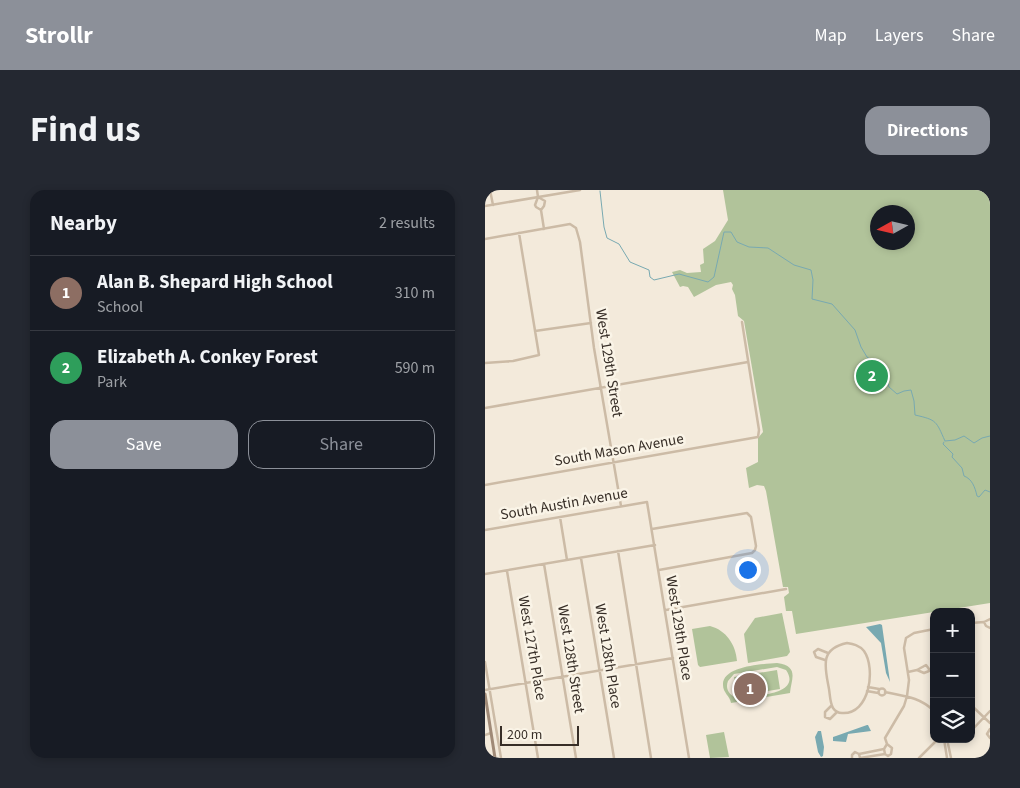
<!DOCTYPE html>
<html lang="en">
<head>
<meta charset="utf-8">
<style>
  body { margin:0; font-family:"Source Sans 3",sans-serif; background:#242831; color:#f1f3f6 }
  .controls { position:absolute; right:15px; bottom:15px; display:grid; overflow:hidden; border-radius:10px; box-shadow:0 2px 8px #0003 }
  .controls button { width:45px; height:45px; display:grid; place-items:center; padding:0; border:0; border-bottom:1px solid #363941; background:#171b24; color:#f1f3f6; font:25px sans-serif }
  .compass { position:absolute; left:385px; top:15px; width:45px; height:45px; border-radius:50%; background:#171b24; box-shadow:0 2px 8px #0003; rotate:262deg }
  .scale { position:absolute; left:15px; bottom:12px; width:79px; box-sizing:border-box; padding-left:5px; border:2px solid #372e27; border-top:0; font-size:14px; line-height:18px; white-space:nowrap; color:#372e27; -webkit-text-stroke:4px #faf4e7; paint-order:stroke }
  .you { position:absolute; left:262px; top:379px; width:18px; height:18px; margin:-12px; border:4px solid #fff; border-radius:50%; background:#1a73e8; box-shadow:0 0 0 8px #1a73e833 }
  .badge { display:grid; place-items:center; width:32px; height:32px; border-radius:50%; background:#8c9099; color:#fff; font-size:16px; font-weight:700 }
  .pin { position:absolute; translate:-50% -50%; border:2px solid #fff; box-shadow:0 1px 5px #0006 }
  .list { margin:0; padding:0; list-style:none }
  h2 { display:flex; justify-content:space-between; align-items:center; height:65px; margin:0; padding:0 20px; font-size:21px }
  h2 small { font-size:16px; font-weight:400; color:#9ea1a6 }
  .list li { display:grid; grid-template-columns:32px 1fr auto; gap:15px; align-items:center; box-sizing:border-box; height:75px; padding:0 20px; border-top:1px solid #363941 }
  .list b { display:block; font-size:19px; white-space:nowrap }
  .list p { margin:0; font-size:16px; white-space:nowrap; color:#9ea1a6 }
  .list em { font-size:16px; font-style:normal; color:#9ea1a6 }
  .actions { display:flex; gap:10px; padding:15px 20px }
  .actions a { flex:1; padding:11px 0; border:1px solid #8c9099; border-radius:15px; text-align:center; font-size:18px; color:#8c9099 }
  .actions .main { background:#8c9099; color:#fff }
  .icon { flex:none; width:28px; height:28px; fill:none; stroke:currentColor; stroke-width:2; stroke-linecap:round; stroke-linejoin:round }
  .map { position:relative; flex:none; width:505px; height:568px; overflow:hidden; border-radius:15px }
  header { display:flex; align-items:center; gap:30px; box-sizing:border-box; height:70px; padding:0 25px; background:#8c9099; color:#fff }
  header strong { font-size:24px }
  nav { display:flex; gap:28px; margin-inline-start:auto; font-size:18px }
  .intro { display:flex; align-items:center; justify-content:space-between; box-sizing:border-box; height:120px; padding:0 30px }
  h1 { margin:0; font-size:35px }
  .button { padding:12px 22px; border-radius:15px; background:#8c9099; color:#fff; font-size:18px; font-weight:700 }
  main { display:flex; gap:30px; padding:0 30px }
  aside { flex:1; background:#171b24; border-radius:15px; box-shadow:0 2px 8px #0003 }
  .map>svg:first-child { display:block }
  .green { fill:#b1c39a; fill-rule:evenodd }
  .water { fill:#78a9b1 }
  .lines { fill:none; stroke-linecap:round; stroke-linejoin:round }
  .stream { stroke:#78a9b1; stroke-width:1 }
  .minor { stroke:#ccbba6; stroke-width:2.5 }
  .tertiary { stroke:#ccbba6; stroke-width:2.5 }
  .secondary { stroke:#a08a77; stroke-width:3 }
  .labels { text-anchor:middle; dominant-baseline:central; stroke-width:5; stroke-linejoin:round; paint-order:stroke }
  .street-label { font-size:15px; fill:#372e27; stroke:#faf4e7 }
</style>
</head>
<body>
<header>
<strong>Strollr</strong>
<nav><a>Map</a><a>Layers</a><a>Share</a></nav>
</header>
<div class="intro"><h1>Find us</h1><a class="button">Directions</a></div>
<main>
<aside>
<h2>Nearby<small>2 results</small></h2>
<ul class="list">
<li><span class="badge" style="background:#8d6e63">1</span><div><b>Alan B. Shepard High School</b><p>School</p></div><em>310 m</em></li>
<li><span class="badge" style="background:#2e9e5b">2</span><div><b>Elizabeth A. Conkey Forest</b><p>Park</p></div><em>590 m</em></li>
</ul>
<div class="actions"><a class="main">Save</a><a>Share</a></div>
</aside>
<div class="map">
<svg width="505" height="568" viewBox="0 0 505 568">
  <rect width="100%" height="100%" fill="#f3eadb"/>
  <path class="green" d="M238,0H505V413L311,444L307,421H301L299,407L304,403L303,397H298L281,301L279,296L272,295L264,298L261,278L273,272V248L278,242L259,131L253,126L250,105L247,99L248,95L246,92L231,95L209,107L203,97L198,96L195,97L187,82L195,80L202,83L216,82L215,75L219,73L218,59L230,51L243,30ZM392,22H422V52H392Z
    M297,423L305,462L302,466L263,473L259,444L270,428Z
    M225,436C241,440 251,455 252,471L215,477L213,475L207,439Z
    M292,473C315,476 306,490 305,503L246,513C245,506 238,503 238,495C237,476 277,474 292,473ZM292,477L301,480C318,505 268,506 253,508C244,506 240,499 243,491L249,484Z
    M292,480L295,499L253,506L249,487Z
    M239,542L244,567L225,568L221,545Z"/>
  <path class="water" d="M395,434L397,435L405,492L401,483L396,453L381,437Z
    M382,535H383L386,541L363,544L361,552L348,551V547L351,546Z
    M333,541H336L339,557L338,566L336,567L333,562L330,547Z"/>
  <g class="lines">
    <path class="stream" d="M115,1L119,37L122,48L134,54L145,72L164,80L165,87L169,90L194,84L223,92L229,87L239,42H246L252,52L264,57L283,58L309,75L326,80L328,90L327,109L347,114L370,140L376,157L382,167L397,177L404,197L412,204L419,201L426,200L429,211L430,225C452,230 451,231 460,251L470,250L479,246L489,253L497,248L505,246
      M459,252L458,254L468,264L467,267L477,278L479,286C487,289 490,297 492,306L494,307L500,300L505,302"/>
    <path class="minor" d="M5,0L8,15
      M52,0L53,7L50,15L51,17L56,20L59,39
      M53,7L60,11L59,16L56,20
      M0,49L85,34L91,38L95,52L109,158L136,316
      M50,141L106,133
      M0,173L28,171L54,165L34,43
      M0,218L263,172
      M0,295L273,247L274,240L257,132
      M75,327L82,370
      M167,339L262,323L266,327L271,356L270,360L267,363L174,380
      M0,340L162,312L204,568
      M133,361L166,568
      M96,368L129,568
      M59,374L91,568
      M22,381L53,568
      M0,384L170,355
      M181,420L301,399
      M499,432L501,436L505,438
      M486,433L499,432L505,429
      M362,453C368,454 374,455 379,461C391,478 385,525 357,523C353,523 350,521 348,518C345,513 345,505 344,499C340,477 334,459 362,453Z
      M340,470L331,467L329,462L333,459L343,463
      M0,472L16,568
      M423,482L432,480L441,475L444,479V481L439,483L432,480
      M383,497L394,499
      M393.5 502a3.5 3.5 0 1 1 7 0a3.5 3.5 0 1 1-7 0Z
      M0,500L188,468
      M382,501L393,503
      M400,502C419,506 435,507 449,521
      M486,515L505,533
      M346,516L340,522V527L345,529L352,522
      M505,539L502,544L505,548
      M486,541L505,521
      M0,545L6,543
      M459,549L462,568
      M462,549L466,568
      M402,554L399,559L400,564L403,566L406,564L407,558L402,554L400,548L419,516L422,506L424,490L419,458L421,448L429,443L449,439
      M374,564L399,559
      M367,568V565L370,562L374,564L375,568
      M375,568L400,564
      M434,568L451,551L459,549"/>
    <path class="tertiary" d="M0,16L95,0"/>
    <path class="secondary" d="M0,504L10,568"/>
  </g>
  <g class="labels">
    <g class="street-label">
      <text transform="translate(124 173) rotate(81)">West 129th Street</text>
      <text transform="translate(134 260) rotate(-10)">South Mason Avenue</text>
      <text transform="translate(79 314) rotate(-10)">South Austin Avenue</text>
      <text transform="translate(194 438) rotate(81)">West 129th Place</text>
      <text transform="translate(47 458) rotate(80)">West 127th Place</text>
      <text transform="translate(123 466) rotate(81)">West 128th Place</text>
      <text transform="translate(86 469) rotate(81)">West 128th Street</text>
    </g>
  </g>
</svg>
<div class="controls">
<button>+</button>
<button>−</button>
<button><svg class="icon" aria-label="layers" viewBox="0 0 24 24"><path d="M12 4l9 5-9 5-9-5zM3 14l9 5 9-5"/></svg></button>
</div>
<svg class="compass" viewBox="-18 -18 36 36"><path d="M0-13l5 13h-10z" fill="#e53935"/><path d="M0 13l5-13h-10z" fill="#9ea1a6"/></svg>
<div class="scale">200 m</div>
<div class="you"></div>
<div class="pin badge" style="left:265px;top:499px;background:#8d6e63">1</div>
<div class="pin badge" style="left:387px;top:186px;background:#2e9e5b">2</div>
</div>
</main>
</body>
</html>
